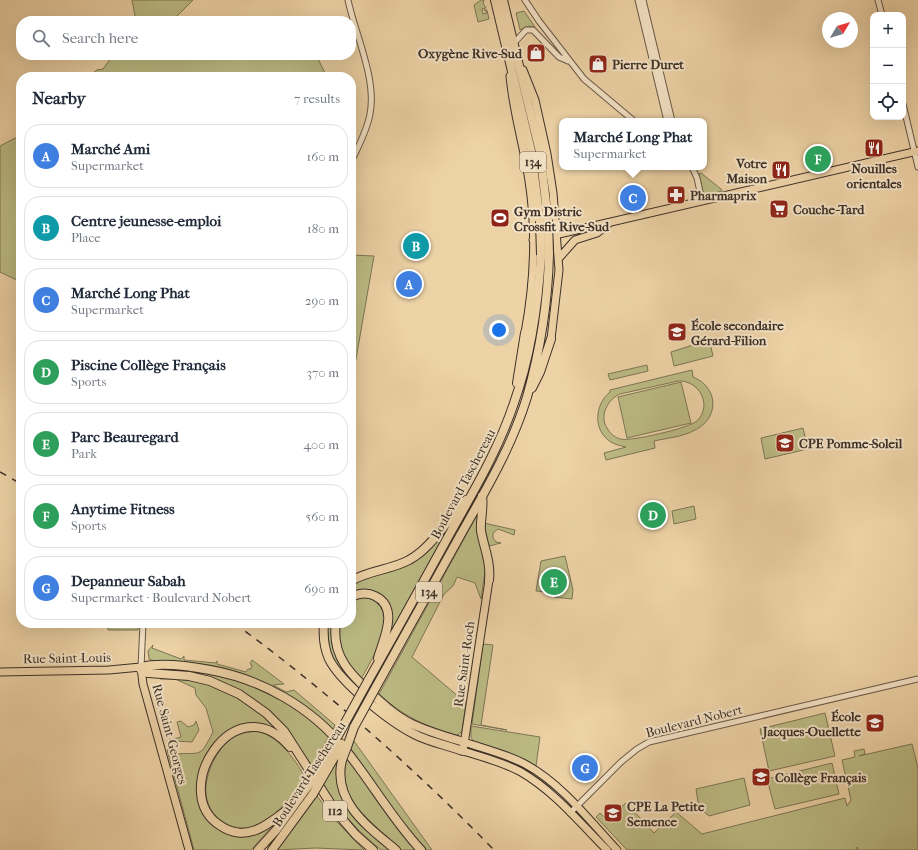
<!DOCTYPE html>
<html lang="en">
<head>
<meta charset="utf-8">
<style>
  body { margin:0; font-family:"IM FELL French Canon",serif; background:#f6f6f7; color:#1f2937 }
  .controls { position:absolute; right:12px; top:12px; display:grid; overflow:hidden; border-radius:8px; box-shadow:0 4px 16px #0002 }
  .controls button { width:36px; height:36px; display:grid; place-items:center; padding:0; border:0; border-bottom:1px solid #e0e1e3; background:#fff; color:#1f2937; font:20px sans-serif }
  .compass { position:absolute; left:822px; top:12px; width:36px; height:36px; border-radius:50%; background:#fff; box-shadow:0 4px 16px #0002; rotate:52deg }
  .you { position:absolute; left:499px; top:330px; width:14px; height:14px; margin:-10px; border:3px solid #fff; border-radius:50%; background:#1a73e8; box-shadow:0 0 0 6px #1a73e833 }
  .badge { display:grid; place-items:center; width:26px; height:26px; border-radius:50%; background:#8f2418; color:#fff; font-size:13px; font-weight:700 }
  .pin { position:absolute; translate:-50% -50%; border:2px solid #fff; box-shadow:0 1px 4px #0006 }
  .popup { position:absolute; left:559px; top:118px; width:148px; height:52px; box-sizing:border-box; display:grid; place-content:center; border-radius:8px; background:#fff; filter:drop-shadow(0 1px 3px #0005); font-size:13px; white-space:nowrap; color:#747a83 }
  .popup b { font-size:15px; color:#1f2937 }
  .popup::after { content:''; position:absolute; left:50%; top:100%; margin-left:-8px; border:8px solid transparent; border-top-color:#fff }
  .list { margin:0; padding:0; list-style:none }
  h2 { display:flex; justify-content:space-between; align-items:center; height:52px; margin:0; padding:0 16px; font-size:17px }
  h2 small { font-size:13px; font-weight:400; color:#747a83 }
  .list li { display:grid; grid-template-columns:26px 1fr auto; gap:12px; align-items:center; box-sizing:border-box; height:64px; margin:0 8px 8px; padding:0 8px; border:1px solid #e0e1e3; border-radius:16px }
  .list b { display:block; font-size:15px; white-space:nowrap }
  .list p { margin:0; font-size:13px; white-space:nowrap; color:#747a83 }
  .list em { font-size:13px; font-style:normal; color:#747a83 }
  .icon { flex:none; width:22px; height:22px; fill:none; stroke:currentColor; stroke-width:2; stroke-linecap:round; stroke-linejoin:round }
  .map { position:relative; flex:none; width:918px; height:850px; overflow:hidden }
  .search { position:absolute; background:#fff; box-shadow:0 4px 16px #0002; left:16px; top:16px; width:340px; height:44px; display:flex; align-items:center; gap:10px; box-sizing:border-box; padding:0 14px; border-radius:16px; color:#747a83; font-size:15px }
  .panel { position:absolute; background:#fff; box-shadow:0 4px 16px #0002; left:16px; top:72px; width:340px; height:556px; border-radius:16px }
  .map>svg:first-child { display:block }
  .green { fill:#bcbb84; stroke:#7c7656; fill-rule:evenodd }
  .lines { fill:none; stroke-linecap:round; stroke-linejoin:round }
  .minor-casing { stroke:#695848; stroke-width:7 }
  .major-casing { stroke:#3d3028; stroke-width:9 }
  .highway-casing { stroke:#3d3028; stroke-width:10 }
  .minor { stroke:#f3e2c5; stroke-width:5 }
  .major { stroke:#edd2a6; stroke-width:7 }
  .highway { stroke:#edd2a6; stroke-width:8 }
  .rail { stroke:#3d3028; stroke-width:1.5; stroke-dasharray:7 7; stroke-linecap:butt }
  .highway-bridge-casing { stroke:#3d3028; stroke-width:10; stroke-linecap:butt }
  .highway-bridge { stroke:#edd2a6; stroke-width:8 }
  .labels { text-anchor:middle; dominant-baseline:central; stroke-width:4; stroke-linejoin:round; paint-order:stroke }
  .shield { fill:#f3e2c5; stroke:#746557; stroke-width:1 }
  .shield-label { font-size:12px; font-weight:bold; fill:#3d3028 }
  .poi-label { font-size:13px; font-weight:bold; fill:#3d3028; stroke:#f3e2c5; text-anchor:start }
  .street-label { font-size:13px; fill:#3d3028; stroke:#f3e2c5 }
</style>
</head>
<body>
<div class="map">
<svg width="918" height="850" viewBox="0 0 918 850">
  <rect width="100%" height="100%" fill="#edd2a6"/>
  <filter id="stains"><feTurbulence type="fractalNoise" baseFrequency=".005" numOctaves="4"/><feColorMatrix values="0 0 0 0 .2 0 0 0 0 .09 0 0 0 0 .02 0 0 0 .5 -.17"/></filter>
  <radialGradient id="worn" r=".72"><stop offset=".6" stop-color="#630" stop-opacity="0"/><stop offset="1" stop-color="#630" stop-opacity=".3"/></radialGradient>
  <path class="green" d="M132,0H193L176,17L175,21H136Z
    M481,0H484L483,3L486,8L482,9L483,14L487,13L484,10H487L489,19L478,22L474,5Z
    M524,11L535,27L529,26L520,30L516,13Z
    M117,55H316L327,77H88L97,70L103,69L111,58Z
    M21,135V282L0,272V146Z
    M701,173L721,189L722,191L707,195L703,192L699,174Z
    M351,255L374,256L353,376H351Z
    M710,343L713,356L674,366L671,352L696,344L697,346Z
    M647,365L648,371L610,380L608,374Z
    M692,370L693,377C720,388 719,420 693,431C682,437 667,438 654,441L655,448L606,460L604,453L626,447C622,446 616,445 611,442C593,431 594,405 610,392V390ZM678,381C699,380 713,405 697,421C689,428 630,442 620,439C613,437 608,431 605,424C601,412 609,399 620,394Z
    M681,382L691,423L627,438L618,397Z
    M803,428L808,449L765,459L761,438Z
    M694,506L696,519L674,524L672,511Z
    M481,508L487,558L481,599L475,583L457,577L453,586L444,594L412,657L466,703L462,731L458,735H454C423,725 403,716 379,694Z
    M454,517L384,644L385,601L351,594V584L400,567Z
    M484,523L515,530L514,535L498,529L493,533V538L496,542L501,543L489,546Z
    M565,556L573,590L572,599L554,597V593L536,591L541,561Z
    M363,596C366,597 371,597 375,599C401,612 370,663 361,679C344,659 336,651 339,623H351V600Z
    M107,623H138V630H108Z
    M327,623H333V630L357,686C332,666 329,654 327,623Z
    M483,644L493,645L481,725L507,730L472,724Z
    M153,645L152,648L181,659L184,656V660L216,663L217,661V664L246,672L248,669H251L252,665L250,664L252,660L284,684L273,685L286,692L294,690L335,725L333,730C300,697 255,673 209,665C190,662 170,664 151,660L149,659L148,651Z
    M181,671C224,674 262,684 299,710C310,717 319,727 329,736L312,767L291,736L265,709Z
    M160,675C174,677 189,678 203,682C232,690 260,709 280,732C259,720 232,720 217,741C212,749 209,759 206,767C204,774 199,782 198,790C196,804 212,830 227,833C235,834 262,826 272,824L273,826L251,850H194L167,750H174L175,754C202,752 199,759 213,732L206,708L196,695L195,688L175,679H160Z
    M825,713L835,756L769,771L760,729Z
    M181,721L188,727L194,725L196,721L199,730L192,742L175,741L174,745H171L170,740L181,737L177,722Z
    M471,726L540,737L536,766L508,752L473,741L471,737Z
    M258,731C280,738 294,758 305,777C288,802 258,843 223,822C213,816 207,804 206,794C204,774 218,746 235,736C242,732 250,732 258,731Z
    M354,741L432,850H427L402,821L350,749Z
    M912,744L918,768V850H858L857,847V850H627L596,817L600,813L608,821L615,815L612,811L616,806L619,809L626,803L654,833L676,812L702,834L845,798L847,806L851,800L842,760L855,757L854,751L864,749L865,754L859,756Z
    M347,756L418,850C413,850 406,850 402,850C397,848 390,840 385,836C359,815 337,792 347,756Z
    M338,757L340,758L344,803L361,825L391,850H381C357,831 339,810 323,785Z
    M832,763L839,794L775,809L767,779Z
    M744,778L750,805L709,816L699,808L696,789Z
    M317,796L337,822L364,850L315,848L277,850Z"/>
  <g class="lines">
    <defs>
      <path id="minor" d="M348,0C355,34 377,79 370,114C367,131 358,147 351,162
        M525,0L539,21L584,79L634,121
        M638,0L667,121
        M643,0L672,121
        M878,0L882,15
        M514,43L526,30H533L559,57L568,61
        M903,104L918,167
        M692,167L697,178L702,201
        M141,667L143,623
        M570,813L621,762L637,749L649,742L918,679"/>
      <path id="major" d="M523,70L535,100L547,154L553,193L559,270L551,339
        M510,76C513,112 524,146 529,181C537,232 534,284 525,333
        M533,240L918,151
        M559,258L575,240L597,233L608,224
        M489,580L463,751C482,757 503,762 521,772C554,791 580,823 607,850
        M0,672L109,670L141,667L143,684L189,850
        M464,742C485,749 506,754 525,764C562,784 589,820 617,850"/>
      <path id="highway" d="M495,0L531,151L540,221
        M503,0L540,152L548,220
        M517,383L525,333
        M532,388L540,372L551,339
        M482,496C484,508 480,519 481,531C484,548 491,562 489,580
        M351,581C369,570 391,570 409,560C432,548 447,519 466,500
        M351,597C359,593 367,592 375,596C400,608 383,640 378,658
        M324,623C323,635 324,648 329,659C341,683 390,722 414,734C429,742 447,745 463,751
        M336,623C331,656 351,675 373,695C385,706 397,717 412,724C429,732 447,737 464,742
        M141,667C162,662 189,666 210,670C261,679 311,707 344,748C371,781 392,819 421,850
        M141,670L148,673L189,676L210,681L239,694L266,713L284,731L336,812L356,835L373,850
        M368,681C397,630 425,579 453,528C476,487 499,448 514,403C531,355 538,306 541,255
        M376,687C404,636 433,585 461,534C486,490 512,446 527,397C540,351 548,302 549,254
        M290,747C235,682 166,793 221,826C231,833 244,835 256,830C269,825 282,813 294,805
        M347,747L354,727
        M342,760C332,801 368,827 396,850
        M258,850L277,829L306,789
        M272,850L313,794"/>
    </defs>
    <use href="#minor" class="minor-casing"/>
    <use href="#major" class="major-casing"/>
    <use href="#highway" class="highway-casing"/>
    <use href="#minor" class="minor"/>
    <use href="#major" class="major"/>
    <use href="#highway" class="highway"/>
    <path class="rail" d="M0,472L21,484
      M234,623C327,691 414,768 494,850"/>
    <defs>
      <path id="highway-bridge" d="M548,220L549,254
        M540,221L541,255
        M354,727L376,687
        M342,760L347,747
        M306,789L318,772L368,681
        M313,794L342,744"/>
    </defs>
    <use href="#highway-bridge" class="highway-bridge-casing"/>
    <use href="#highway-bridge" class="highway-bridge"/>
  </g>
  <defs>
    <symbol id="shop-square" viewBox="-11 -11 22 22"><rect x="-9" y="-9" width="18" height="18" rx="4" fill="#8f2418" stroke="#f3e2c5"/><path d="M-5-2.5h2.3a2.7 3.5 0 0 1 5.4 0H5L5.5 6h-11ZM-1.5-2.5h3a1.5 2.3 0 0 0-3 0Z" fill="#fff"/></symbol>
    <symbol id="restaurant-square" viewBox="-11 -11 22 22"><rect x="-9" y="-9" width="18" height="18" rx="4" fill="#8f2418" stroke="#f3e2c5"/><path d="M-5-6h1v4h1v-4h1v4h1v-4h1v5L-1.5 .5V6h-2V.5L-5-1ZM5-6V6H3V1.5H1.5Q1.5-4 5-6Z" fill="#fff"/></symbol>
    <symbol id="pharmacy-square" viewBox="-11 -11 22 22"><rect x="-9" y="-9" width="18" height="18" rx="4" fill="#8f2418" stroke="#f3e2c5"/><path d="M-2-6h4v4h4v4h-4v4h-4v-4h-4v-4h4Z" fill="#fff"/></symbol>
    <symbol id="supermarket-square" viewBox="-11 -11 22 22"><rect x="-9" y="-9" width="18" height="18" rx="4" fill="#8f2418" stroke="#f3e2c5"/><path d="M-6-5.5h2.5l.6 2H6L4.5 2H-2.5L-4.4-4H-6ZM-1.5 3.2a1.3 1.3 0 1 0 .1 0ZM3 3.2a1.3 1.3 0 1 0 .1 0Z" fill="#fff"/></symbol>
    <symbol id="stadium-square" viewBox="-11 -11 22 22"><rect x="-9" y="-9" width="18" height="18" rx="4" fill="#8f2418" stroke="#f3e2c5"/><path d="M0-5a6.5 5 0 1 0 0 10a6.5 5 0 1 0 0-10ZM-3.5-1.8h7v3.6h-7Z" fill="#fff"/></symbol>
    <symbol id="school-square" viewBox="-11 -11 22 22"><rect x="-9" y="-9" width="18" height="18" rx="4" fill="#8f2418" stroke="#f3e2c5"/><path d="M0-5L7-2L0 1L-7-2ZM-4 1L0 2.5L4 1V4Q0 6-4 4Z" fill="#fff"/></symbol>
    <symbol id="university-square" viewBox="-11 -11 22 22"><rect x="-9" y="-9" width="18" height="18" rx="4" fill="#8f2418" stroke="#f3e2c5"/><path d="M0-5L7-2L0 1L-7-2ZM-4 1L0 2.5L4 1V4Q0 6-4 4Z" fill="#fff"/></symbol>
  </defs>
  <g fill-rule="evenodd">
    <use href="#shop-square" x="525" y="42" width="22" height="22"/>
    <use href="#shop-square" x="587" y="53" width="22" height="22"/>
    <use href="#restaurant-square" x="863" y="137" width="22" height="22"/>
    <use href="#restaurant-square" x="770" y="159" width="22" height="22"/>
    <use href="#pharmacy-square" x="665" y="184" width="22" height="22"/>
    <use href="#supermarket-square" x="768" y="198" width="22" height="22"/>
    <use href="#stadium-square" x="489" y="207" width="22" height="22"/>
    <use href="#school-square" x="666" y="321" width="22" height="22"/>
    <use href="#school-square" x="774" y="432" width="22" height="22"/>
    <use href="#school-square" x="864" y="712" width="22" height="22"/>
    <use href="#university-square" x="750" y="766" width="22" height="22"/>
    <use href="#school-square" x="602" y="802" width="22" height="22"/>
  </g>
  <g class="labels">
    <g class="shield">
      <rect x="520" y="152" width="26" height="20" rx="3"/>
      <rect x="416" y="582" width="26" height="20" rx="3"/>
      <rect x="323" y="801" width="24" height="20" rx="3"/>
    </g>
    <g class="shield-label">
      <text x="533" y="162">134</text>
      <text x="429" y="592">134</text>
      <text x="335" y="811">112</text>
    </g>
    <g class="poi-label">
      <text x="522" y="53" text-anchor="end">Oxygène Rive-Sud</text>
      <text x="612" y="64">Pierre Duret</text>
      <text x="767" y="163" text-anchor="end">Votre<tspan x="767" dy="15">Maison</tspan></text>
      <text x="874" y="168" text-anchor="middle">Nouilles<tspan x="874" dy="15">orientales</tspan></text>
      <text x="690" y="195">Pharmaprix</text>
      <text x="793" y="209">Couche-Tard</text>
      <text x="514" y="211">Gym Distric<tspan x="514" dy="15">Crossfit Rive-Sud</tspan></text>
      <text x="691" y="325">École secondaire<tspan x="691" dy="15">Gérard-Filion</tspan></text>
      <text x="799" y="443">CPE Pomme-Soleil</text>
      <text x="861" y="716" text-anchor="end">École<tspan x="861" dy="15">Jacques-Ouellette</tspan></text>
      <text x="775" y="777">Collège Français</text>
      <text x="627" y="806">CPE La Petite<tspan x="627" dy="15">Semence</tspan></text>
    </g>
    <g class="street-label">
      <text transform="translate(463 484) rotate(-62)">Boulevard Taschereau</text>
      <text transform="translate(67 658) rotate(-1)">Rue Saint-Louis</text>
      <text transform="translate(464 664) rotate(-82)">Rue Saint-Roch</text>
      <text transform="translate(694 721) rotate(-14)">Boulevard Nobert</text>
      <text transform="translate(170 734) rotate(75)">Rue Saint-Georges</text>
      <text transform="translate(309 774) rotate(-57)">Boulevard Taschereau</text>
    </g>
  </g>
  <rect width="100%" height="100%" filter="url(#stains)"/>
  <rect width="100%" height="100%" fill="url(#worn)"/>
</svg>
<div class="controls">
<button>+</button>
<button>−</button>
<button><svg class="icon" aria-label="locate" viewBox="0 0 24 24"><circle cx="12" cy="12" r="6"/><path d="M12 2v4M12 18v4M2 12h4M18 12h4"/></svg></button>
</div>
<svg class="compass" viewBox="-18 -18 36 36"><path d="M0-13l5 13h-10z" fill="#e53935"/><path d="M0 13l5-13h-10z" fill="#747a83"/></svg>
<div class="you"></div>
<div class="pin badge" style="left:409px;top:284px;background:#3f7fe0">A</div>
<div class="pin badge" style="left:416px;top:246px;background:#0f9aa8">B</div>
<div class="pin badge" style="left:633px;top:198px;background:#3f7fe0">C</div>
<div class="popup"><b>Marché Long Phat</b>Supermarket</div>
<div class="pin badge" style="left:653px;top:515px;background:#2e9e5b">D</div>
<div class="pin badge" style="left:554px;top:582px;background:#2e9e5b">E</div>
<div class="pin badge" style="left:818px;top:159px;background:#2e9e5b">F</div>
<div class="pin badge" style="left:585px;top:768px;background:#3f7fe0">G</div>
<div class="search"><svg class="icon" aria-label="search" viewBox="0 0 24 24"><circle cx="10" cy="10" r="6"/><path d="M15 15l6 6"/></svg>Search here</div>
<section class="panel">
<h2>Nearby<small>7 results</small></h2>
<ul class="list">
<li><span class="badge" style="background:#3f7fe0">A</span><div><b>Marché Ami</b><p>Supermarket</p></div><em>160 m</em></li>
<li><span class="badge" style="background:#0f9aa8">B</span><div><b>Centre jeunesse-emploi</b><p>Place</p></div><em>180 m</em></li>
<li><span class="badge" style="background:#3f7fe0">C</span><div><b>Marché Long Phat</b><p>Supermarket</p></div><em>290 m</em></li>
<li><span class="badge" style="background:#2e9e5b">D</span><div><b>Piscine Collège Français</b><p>Sports</p></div><em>370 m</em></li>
<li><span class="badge" style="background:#2e9e5b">E</span><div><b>Parc Beauregard</b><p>Park</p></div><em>400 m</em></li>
<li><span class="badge" style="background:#2e9e5b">F</span><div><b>Anytime Fitness</b><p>Sports</p></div><em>560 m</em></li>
<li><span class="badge" style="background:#3f7fe0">G</span><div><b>Depanneur Sabah</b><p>Supermarket · Boulevard Nobert</p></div><em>690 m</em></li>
</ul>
</section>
</div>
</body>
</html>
